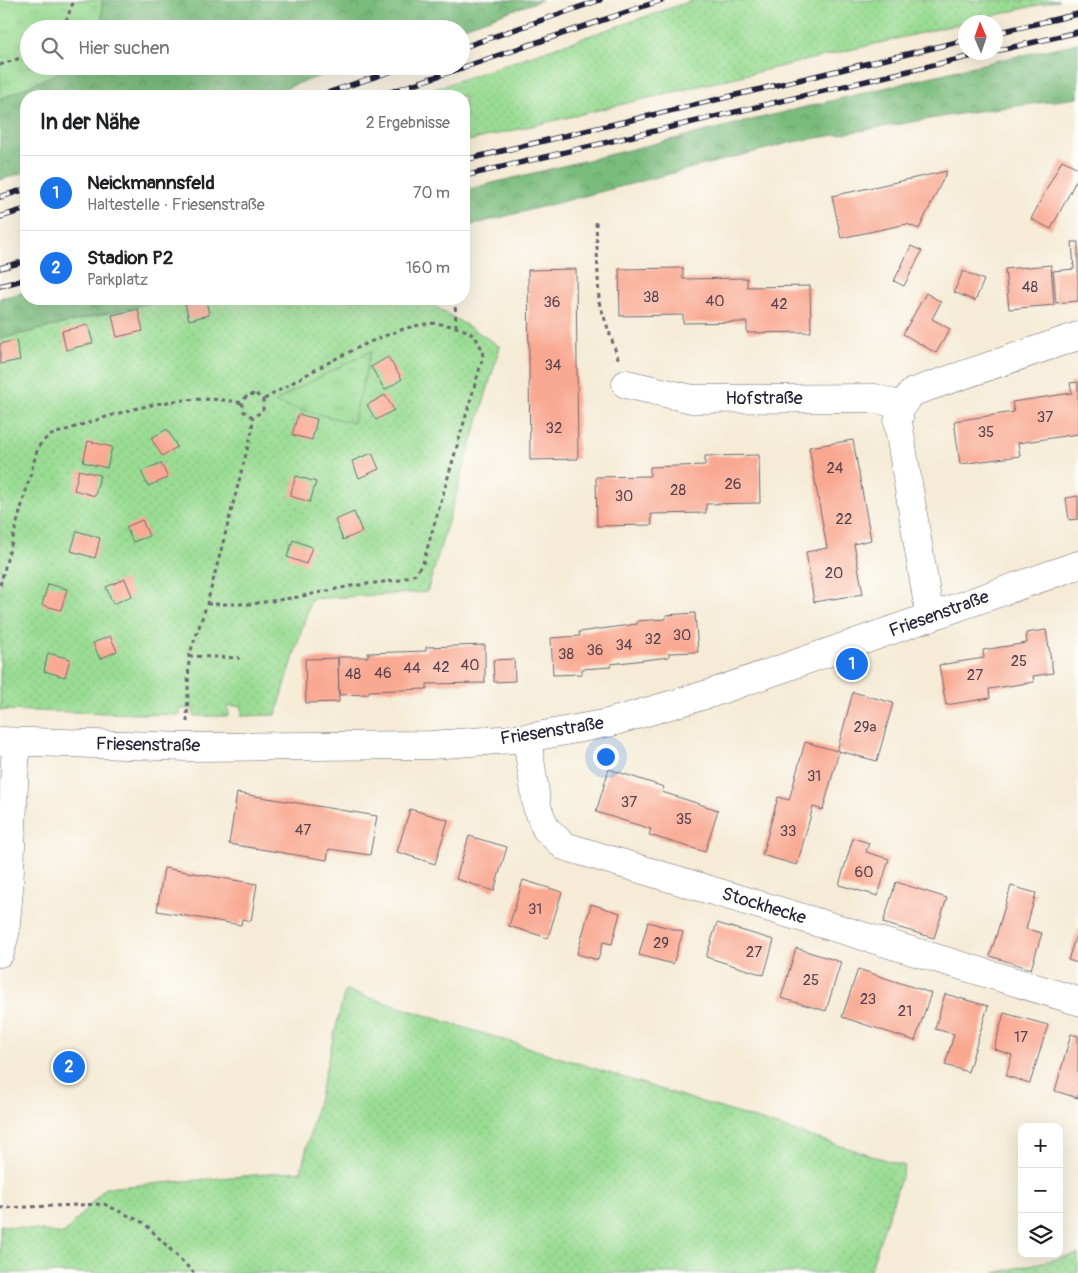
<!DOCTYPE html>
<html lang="de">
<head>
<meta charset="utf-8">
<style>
  body { margin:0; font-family:Pangolin,sans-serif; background:#f2f2f2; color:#202124 }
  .controls { position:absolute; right:15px; bottom:15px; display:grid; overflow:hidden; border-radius:10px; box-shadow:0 5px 20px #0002 }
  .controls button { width:45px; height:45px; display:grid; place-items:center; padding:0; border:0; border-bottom:1px solid #e0e0e0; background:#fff; color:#202124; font:25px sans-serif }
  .compass { position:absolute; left:958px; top:15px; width:45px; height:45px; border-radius:50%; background:#fff; box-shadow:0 5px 20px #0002; rotate:358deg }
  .you { position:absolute; left:605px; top:756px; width:18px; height:18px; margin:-12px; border:4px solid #fff; border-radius:50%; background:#1a73e8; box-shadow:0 0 0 8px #1a73e833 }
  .badge { display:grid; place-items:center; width:32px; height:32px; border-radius:50%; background:#1a73e8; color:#fff; font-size:16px; font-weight:700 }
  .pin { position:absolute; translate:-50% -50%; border:2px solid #fff; box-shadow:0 1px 5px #0006 }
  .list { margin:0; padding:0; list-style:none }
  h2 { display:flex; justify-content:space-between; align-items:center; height:65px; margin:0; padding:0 20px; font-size:21px }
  h2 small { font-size:16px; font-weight:400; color:#757577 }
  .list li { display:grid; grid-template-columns:32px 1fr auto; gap:15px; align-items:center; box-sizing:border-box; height:75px; padding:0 20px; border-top:1px solid #e0e0e0 }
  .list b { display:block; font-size:19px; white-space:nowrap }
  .list p { margin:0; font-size:16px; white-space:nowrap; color:#757577 }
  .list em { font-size:16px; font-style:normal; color:#757577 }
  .icon { flex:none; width:28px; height:28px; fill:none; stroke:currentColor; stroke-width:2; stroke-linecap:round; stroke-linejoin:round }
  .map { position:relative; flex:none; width:1078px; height:1273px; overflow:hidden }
  .search { position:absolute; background:#fff; box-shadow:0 5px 20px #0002; left:20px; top:20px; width:450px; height:55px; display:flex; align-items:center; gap:12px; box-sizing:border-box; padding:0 18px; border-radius:28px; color:#757577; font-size:19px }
  .panel { position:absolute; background:#fff; box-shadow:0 5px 20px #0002; left:20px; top:90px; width:450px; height:215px; border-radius:20px }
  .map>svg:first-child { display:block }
  .grass { fill:url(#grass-dots); stroke:#5e7f67 }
  .forest { fill:url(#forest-crowns); stroke:#4e6f5c }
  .park { fill:url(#park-tufts); stroke:#5e7f67 }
  .building { fill:#f9a992 }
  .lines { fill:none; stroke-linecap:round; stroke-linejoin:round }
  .minor-casing { stroke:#6c6871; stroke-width:29 }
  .path { stroke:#6c6871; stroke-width:3; stroke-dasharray:4 4; stroke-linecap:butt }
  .minor { stroke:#fff; stroke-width:28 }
  .rail-casing { stroke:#22223b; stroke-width:5.5 }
  .rail { stroke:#fdfcf7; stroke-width:4; stroke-dasharray:11; stroke-linecap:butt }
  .labels { text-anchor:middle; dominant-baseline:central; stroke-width:4; stroke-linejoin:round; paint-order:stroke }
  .number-label { font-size:15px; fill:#584451 }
  .street-label { font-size:18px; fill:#22223b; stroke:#fdfcf7 }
</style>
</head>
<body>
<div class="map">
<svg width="1078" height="1273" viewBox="0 0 1078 1273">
  <defs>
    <pattern id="grass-dots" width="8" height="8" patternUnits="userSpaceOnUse" patternTransform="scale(1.25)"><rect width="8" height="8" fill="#99dc93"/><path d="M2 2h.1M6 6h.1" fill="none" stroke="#84bc80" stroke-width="1.8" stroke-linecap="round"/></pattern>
    <pattern id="forest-crowns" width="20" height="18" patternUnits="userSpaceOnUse" patternTransform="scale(1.25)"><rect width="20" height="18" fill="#7abc7d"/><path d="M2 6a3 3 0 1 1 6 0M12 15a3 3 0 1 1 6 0" fill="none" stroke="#649868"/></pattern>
    <pattern id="park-tufts" width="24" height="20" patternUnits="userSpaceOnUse" patternTransform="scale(1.25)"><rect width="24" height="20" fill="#99dc93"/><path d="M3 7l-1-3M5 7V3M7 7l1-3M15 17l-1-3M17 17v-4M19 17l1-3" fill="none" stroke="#84bc80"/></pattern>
  </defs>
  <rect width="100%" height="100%" fill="#fdfcf7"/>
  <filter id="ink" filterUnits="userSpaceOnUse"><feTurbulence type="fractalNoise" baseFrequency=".02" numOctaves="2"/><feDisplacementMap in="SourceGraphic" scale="10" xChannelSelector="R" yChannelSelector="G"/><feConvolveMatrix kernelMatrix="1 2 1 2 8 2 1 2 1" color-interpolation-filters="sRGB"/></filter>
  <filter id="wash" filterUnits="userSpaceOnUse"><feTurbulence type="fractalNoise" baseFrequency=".0096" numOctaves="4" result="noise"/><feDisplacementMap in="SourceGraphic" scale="20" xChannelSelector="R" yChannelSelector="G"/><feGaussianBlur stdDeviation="1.12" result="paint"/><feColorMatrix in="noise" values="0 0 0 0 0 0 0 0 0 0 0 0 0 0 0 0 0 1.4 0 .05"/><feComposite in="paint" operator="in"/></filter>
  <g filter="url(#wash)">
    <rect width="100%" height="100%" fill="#f5ebd6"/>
    <path class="grass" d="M694,0H1059L464,142V96H413Z
      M166,299H424C449,316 475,329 500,347L427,592L311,599L276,715L242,716V706H228L229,716H194L193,709H180V715L0,710V339Z
      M345,990L905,1166L869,1273H0V1225L64,1234L105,1188L301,1171Z
      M1078,1254V1273H994Z"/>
    <path class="forest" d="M102,0H542L458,29H102Z
      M1078,43V98L977,111L793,142L464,227V190L995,61Z
      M73,66H349L262,96H26V172L0,180V99Z
      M26,292V299H166L0,339V298Z"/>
    <path class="park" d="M0,0H102V29H29V66H73L0,99Z
      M371,351L353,423L275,403L289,393Z"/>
    <g id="blocks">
      <path class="building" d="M1062,160L1078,168V177L1051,229L1031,219Z
        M947,171L919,229L907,224L841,238L832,196Z
        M1072,242H1078V301L1056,303L1053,271L1074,269Z
        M911,246L922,251L904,286L894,281Z
        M1051,265L1054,305L1009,309L1005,269Z
        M683,268V279L747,278V287L810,286L811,332L747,333V322L683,323V315L620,316L619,269Z
        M576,269L578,459L530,460L528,270Z
        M963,271L984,280L975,301L954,292Z
        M926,293L941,302L932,319L950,329L936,353L903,334Z
        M184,299H206L209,315L189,320Z
        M138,309L143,331L117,337L112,315Z
        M88,325L93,343L66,350L62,331Z
        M16,340L20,360L0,364V344Z
        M388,357L402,379L385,390L371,367Z
        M1078,382V434L1018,443L1020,456L960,464L954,421L1014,412L1012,402L1072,393L1070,383Z
        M385,395L394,410L376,420L367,405Z
        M298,414L317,419L312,440L292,435Z
        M167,429L177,447L162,456L151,438Z
        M853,440L871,540L854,544L863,594L814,602L806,552L827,548L809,447Z
        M88,441L112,447L107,468L83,462Z
        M372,453L379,469L359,478L352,461Z
        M759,455L760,503L706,504V513L651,514L652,525L597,526L596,477L650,476V467L705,465V456Z
        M161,463L168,478L148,486L141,471Z
        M79,470L100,475L95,496L74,490Z
        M296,476L316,482L310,502L290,496Z
        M1078,496V519L1069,520L1066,498Z
        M354,512L362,532L343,540L335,520Z
        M142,520L149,536L133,542L126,527Z
        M77,531L100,538L95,558L71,551Z
        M293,540L312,547L306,564L287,557Z
        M125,579L132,596L113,604L106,587Z
        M48,584L67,589L61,610L42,605Z
        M695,613L698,652L669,653V657L611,664V667L582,669V674L553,675L551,638L580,636L579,632L637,624V621L666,619V615Z
        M1046,630L1053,673L1033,676L1034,682L989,689L990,698L946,705L939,665L984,658L983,650L1027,643L1026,633Z
        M110,636L117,651L100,659L93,643Z
        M485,645V683L427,684V689L369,691V694L339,695L338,657H368V653L426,651V647Z
        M48,653L70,659L65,677L44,671Z
        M338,658L339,702L306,703L305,659Z
        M514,659L515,681L494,682L493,660Z
        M853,692L893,703L877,761L839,751L823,810L813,807L797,865L762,855L778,797L789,800L805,742L837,751Z
        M609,769L664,787L662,792L718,810L705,852L649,835L651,829L596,812Z
        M237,793L377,816L370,855L329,849L327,860L229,844Z
        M410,809L448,820L435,864L397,852Z
        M469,836L507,847L494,891L456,879Z
        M853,838L869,843L866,852L889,859L878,896L839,885Z
        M164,868L257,884L251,921L242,919L241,925L157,911Z
        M523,880L562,892L548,938L509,926Z
        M896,882L947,898L934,938L883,923Z
        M1011,886L1036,893L1026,929L1042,933L1031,969L990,956Z
        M591,904L620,913L612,944L603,942L598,960L577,954Z
        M648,922L683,932L673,964L639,955Z
        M717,923L774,940L764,975L706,957Z
        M1078,928V963L1068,960Z
        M796,948L841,962L826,1011L781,998Z
        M858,969L931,993L915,1041L842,1017Z
        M945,994L988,1006L968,1072L945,1065L954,1034L935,1029Z
        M1004,1013L1048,1025L1030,1083L1006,1076L1012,1055L994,1049Z
        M1071,1034L1078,1036V1098L1055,1091Z"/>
    </g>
  </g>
  <g filter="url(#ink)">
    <use href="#blocks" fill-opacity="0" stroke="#6c6871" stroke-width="1"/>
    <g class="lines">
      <defs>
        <path id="minor" d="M626,384L692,399L875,398L901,406
          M930,618L898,422L901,406L913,392L1078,336
          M527,738L537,807L546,829L564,846L1078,1001
          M0,741L188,747L431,745L527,738L608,723L712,693L1078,565
          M0,953L5,934L9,889L16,742"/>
      </defs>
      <use href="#minor" class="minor-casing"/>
      <path class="path" d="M63,29L74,0
        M0,65L29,55
        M596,222L599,302L619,361
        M455,299L456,327
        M256,394L263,400V411L253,417L244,412L242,403L247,395Z
        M0,585L38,447L48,436C110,416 176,389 242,403
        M207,604H251L298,597L351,586L400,580L415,574L423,563L483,357C481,341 474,333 459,328C448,325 436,322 425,324C381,330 303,376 263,400
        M189,656L240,658
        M187,722L189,656L207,604L252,431L253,417
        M0,1208L104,1204L144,1223L194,1273"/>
      <use href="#minor" class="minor"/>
      <defs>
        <path id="rail" d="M996,33L1078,14
          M461,48L600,0
          M996,51L1078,32
          M318,96L407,66
          M379,96L662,0
          M464,160L966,40
          M464,176L989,52
          M0,197L26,189
          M0,217L26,209
          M0,268L26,261
          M0,286L26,279"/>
      </defs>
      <use href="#rail" class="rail-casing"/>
      <use href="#rail" class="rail"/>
    </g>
  </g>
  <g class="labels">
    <g class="number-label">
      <text x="1030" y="287">48</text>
      <text x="651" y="297">38</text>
      <text x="715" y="301">40</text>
      <text x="552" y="302">36</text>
      <text x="779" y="304">42</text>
      <text x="553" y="365">34</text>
      <text x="1045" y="417">37</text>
      <text x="554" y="428">32</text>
      <text x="986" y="432">35</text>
      <text x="835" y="468">24</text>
      <text x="733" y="484">26</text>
      <text x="678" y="490">28</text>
      <text x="624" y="496">30</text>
      <text x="844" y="519">22</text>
      <text x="834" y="573">20</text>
      <text x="682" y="635">30</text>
      <text x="653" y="639">32</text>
      <text x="624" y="645">34</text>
      <text x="595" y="650">36</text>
      <text x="566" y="654">38</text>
      <text x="1019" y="661">25</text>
      <text x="470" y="665">40</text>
      <text x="441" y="667">42</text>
      <text x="412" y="668">44</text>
      <text x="383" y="673">46</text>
      <text x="353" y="674">48</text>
      <text x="975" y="675">27</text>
      <text x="865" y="727">29a</text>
      <text x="814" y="776">31</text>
      <text x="629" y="802">37</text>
      <text x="684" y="819">35</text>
      <text x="303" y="830">47</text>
      <text x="788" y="831">33</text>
      <text x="864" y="872">60</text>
      <text x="535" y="909">31</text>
      <text x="661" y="943">29</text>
      <text x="754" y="952">27</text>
      <text x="811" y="980">25</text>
      <text x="868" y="999">23</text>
      <text x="905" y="1011">21</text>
      <text x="1021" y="1037">17</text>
    </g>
    <g class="street-label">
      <text x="764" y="398">Hofstraße</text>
      <text transform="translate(939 614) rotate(-20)">Friesenstraße</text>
      <text transform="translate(552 731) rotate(-9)">Friesenstraße</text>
      <text transform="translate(148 745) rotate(1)">Friesenstraße</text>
      <text transform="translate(764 906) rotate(17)">Stockhecke</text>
    </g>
  </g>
</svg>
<div class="controls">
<button>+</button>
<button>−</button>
<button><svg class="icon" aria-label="layers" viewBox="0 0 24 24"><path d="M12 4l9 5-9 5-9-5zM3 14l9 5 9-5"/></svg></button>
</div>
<svg class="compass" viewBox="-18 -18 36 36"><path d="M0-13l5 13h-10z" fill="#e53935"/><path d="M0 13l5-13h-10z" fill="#757577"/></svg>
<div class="you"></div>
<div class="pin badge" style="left:852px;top:664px">1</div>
<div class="pin badge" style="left:69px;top:1067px">2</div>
<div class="search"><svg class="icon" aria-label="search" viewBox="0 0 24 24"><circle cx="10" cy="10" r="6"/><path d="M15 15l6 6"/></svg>Hier suchen</div>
<section class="panel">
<h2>In der Nähe<small>2 Ergebnisse</small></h2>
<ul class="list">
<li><span class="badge">1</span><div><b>Neickmannsfeld</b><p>Haltestelle · Friesenstraße</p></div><em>70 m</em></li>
<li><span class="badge">2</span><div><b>Stadion P2</b><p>Parkplatz</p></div><em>160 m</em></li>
</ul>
</section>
</div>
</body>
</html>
